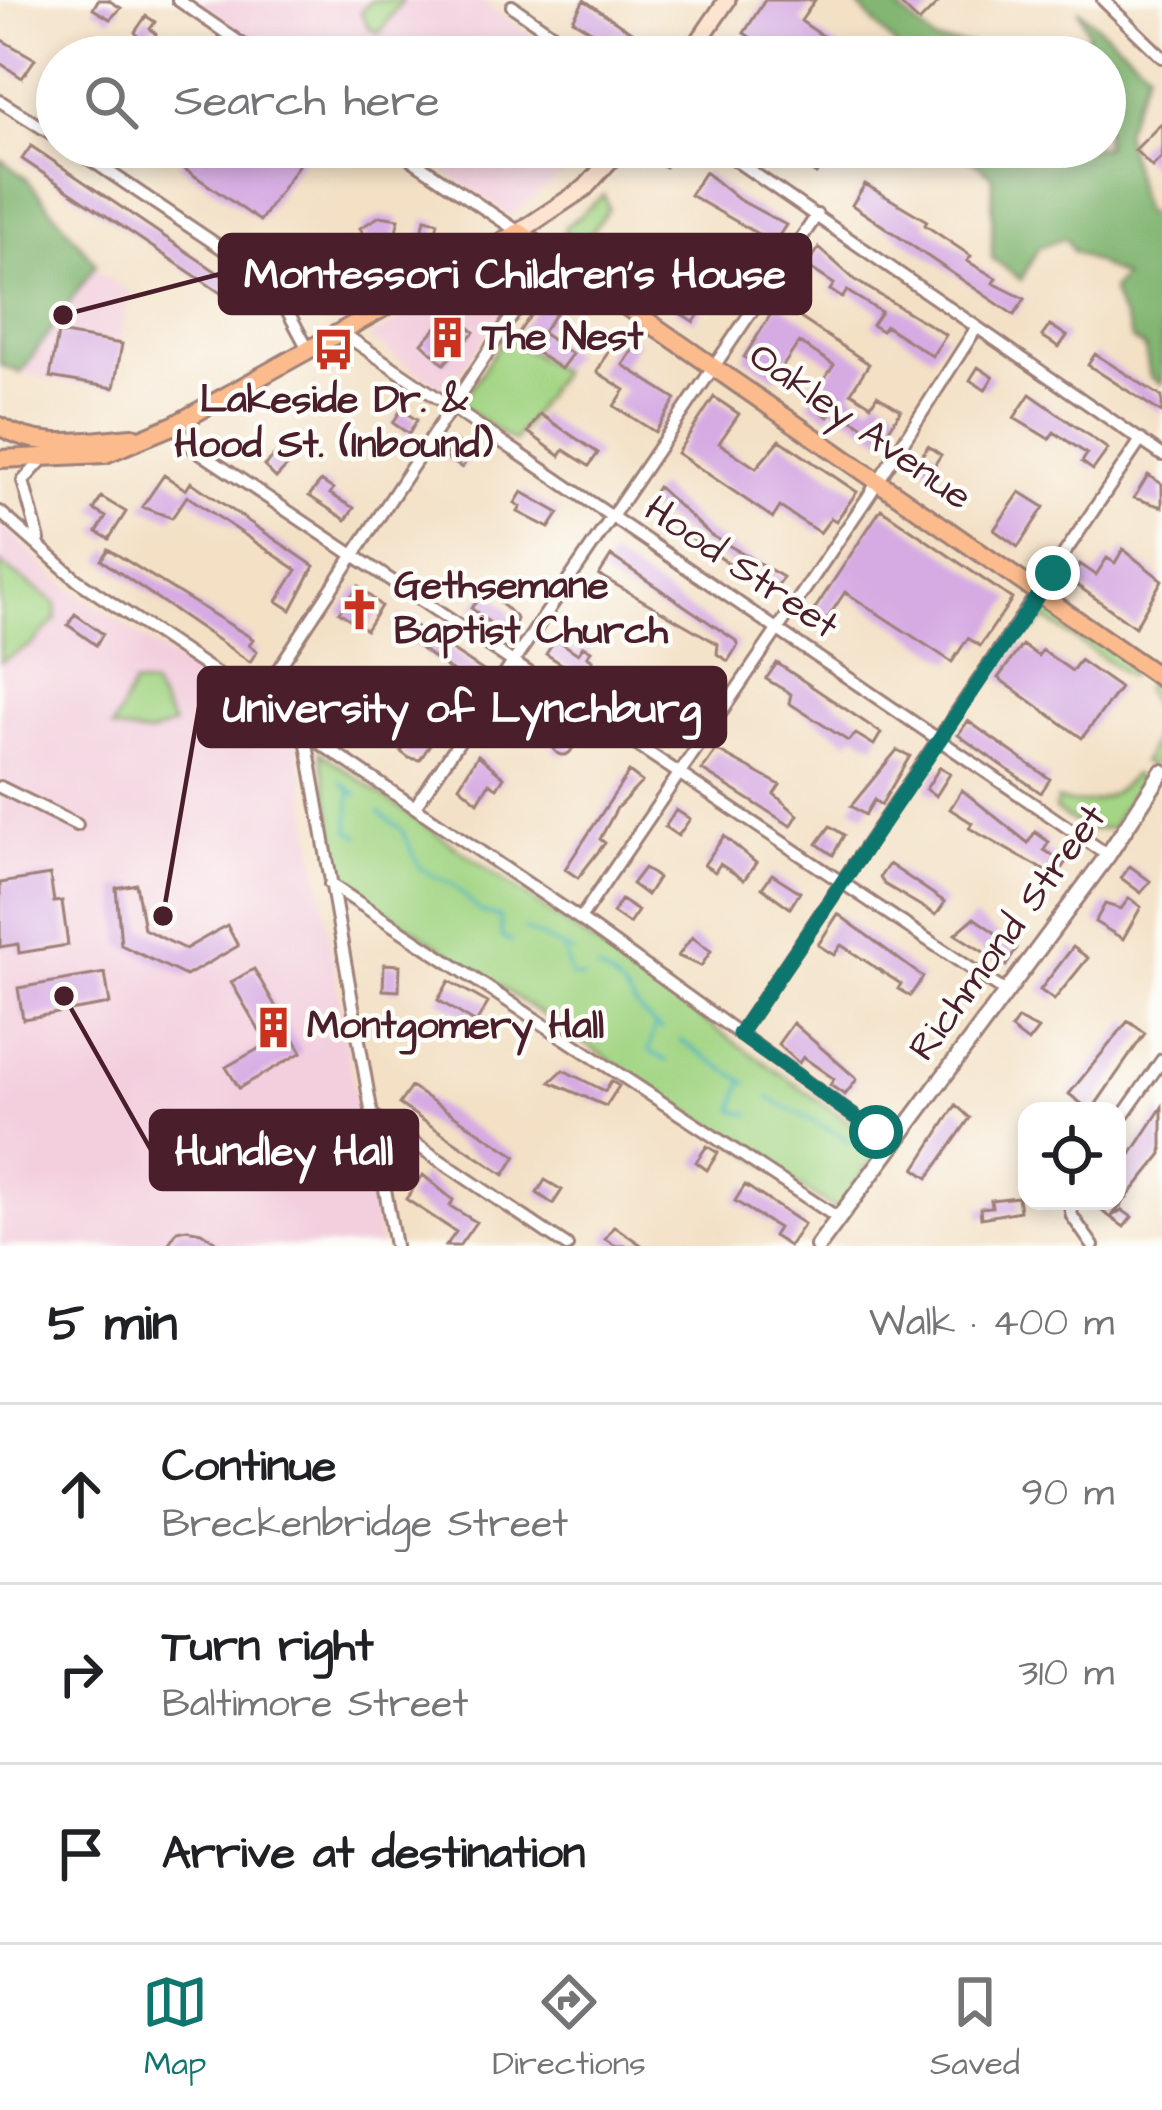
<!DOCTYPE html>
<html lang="en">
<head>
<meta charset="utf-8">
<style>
  body { margin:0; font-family:"Architects Daughter",sans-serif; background:#f2f2f2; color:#202124 }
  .controls { position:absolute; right:36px; bottom:36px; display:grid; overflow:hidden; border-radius:24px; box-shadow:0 6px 18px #0003 }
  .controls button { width:108px; height:108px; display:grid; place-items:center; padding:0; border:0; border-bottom:3px solid #e0e0e0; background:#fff; color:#202124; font:60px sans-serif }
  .stop { position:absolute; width:36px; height:36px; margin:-27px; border:9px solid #0f766e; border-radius:50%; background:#fff }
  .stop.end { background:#0f766e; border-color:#fff; box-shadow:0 3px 12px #0008 }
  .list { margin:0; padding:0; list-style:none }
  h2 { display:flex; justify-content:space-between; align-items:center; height:156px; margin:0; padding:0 48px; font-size:51px }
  h2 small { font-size:39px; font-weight:400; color:#757577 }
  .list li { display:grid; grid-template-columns:78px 1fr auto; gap:36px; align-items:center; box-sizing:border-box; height:180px; padding:0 48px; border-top:3px solid #e0e0e0 }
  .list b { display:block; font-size:45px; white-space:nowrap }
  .list p { margin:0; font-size:39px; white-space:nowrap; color:#757577 }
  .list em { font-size:39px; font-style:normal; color:#757577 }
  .icon { flex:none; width:66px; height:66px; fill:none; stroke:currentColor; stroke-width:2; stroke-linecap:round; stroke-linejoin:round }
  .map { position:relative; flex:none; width:1162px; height:1246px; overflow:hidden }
  .search { position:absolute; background:#fff; box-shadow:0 6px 18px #0003; left:36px; right:36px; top:36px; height:132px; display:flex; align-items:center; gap:30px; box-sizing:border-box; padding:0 42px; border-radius:66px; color:#757577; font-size:45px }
  .sheet { height:696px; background:#fff }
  nav { display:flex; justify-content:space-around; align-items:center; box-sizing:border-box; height:168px; border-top:3px solid #e0e0e0; background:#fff; font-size:33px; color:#757577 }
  nav a { display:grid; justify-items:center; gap:6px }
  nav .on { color:#0f766e }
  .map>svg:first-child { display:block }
  .built { fill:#f3cfde }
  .green { fill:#a3d584; stroke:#767a58; stroke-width:3 }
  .forest { fill:#82b672; stroke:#666a4e; stroke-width:3 }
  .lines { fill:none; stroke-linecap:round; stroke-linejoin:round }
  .stream { stroke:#44b3be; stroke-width:3 }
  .building { fill:#d6abe3 }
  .minor-casing { stroke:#9e8078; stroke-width:16 }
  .tertiary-casing { stroke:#9e8078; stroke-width:20 }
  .secondary-casing { stroke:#9e8078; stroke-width:21 }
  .primary-casing { stroke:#9e8078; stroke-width:22 }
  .minor { stroke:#fff; stroke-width:10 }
  .tertiary { stroke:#fff; stroke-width:14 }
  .secondary { stroke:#fde4d1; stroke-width:15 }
  .primary { stroke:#fbbb8d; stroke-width:16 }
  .route { stroke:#0f766e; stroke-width:15 }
  .labels { text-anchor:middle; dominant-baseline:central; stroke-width:9; stroke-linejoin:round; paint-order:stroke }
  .poi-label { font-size:39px; font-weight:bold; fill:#4a1f2b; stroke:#fdfcf7; text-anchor:start }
  .street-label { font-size:39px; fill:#4a1f2b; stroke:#fdfcf7 }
  .leader { fill:none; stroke:#4a1f2b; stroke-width:4.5 }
  .callout-dot { fill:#4a1f2b; stroke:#fdfcf7; stroke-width:4.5 }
  .callout { fill:#4a1f2b; stroke:#4a1f2b; stroke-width:4.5 }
  .callout-label { font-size:42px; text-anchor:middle; font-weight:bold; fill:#fff }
</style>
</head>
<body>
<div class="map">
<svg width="1162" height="1246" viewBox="0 0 1162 1246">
  <rect width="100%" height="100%" fill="#fdfcf7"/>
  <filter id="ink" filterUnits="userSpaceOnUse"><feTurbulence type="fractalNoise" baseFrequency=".00833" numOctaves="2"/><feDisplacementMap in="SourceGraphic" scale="24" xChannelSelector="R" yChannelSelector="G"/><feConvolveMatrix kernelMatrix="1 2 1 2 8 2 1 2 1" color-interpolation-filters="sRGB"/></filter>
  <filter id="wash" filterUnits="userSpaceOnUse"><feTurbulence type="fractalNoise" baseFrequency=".004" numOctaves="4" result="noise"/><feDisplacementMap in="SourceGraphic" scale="48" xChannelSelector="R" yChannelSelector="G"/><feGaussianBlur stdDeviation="2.7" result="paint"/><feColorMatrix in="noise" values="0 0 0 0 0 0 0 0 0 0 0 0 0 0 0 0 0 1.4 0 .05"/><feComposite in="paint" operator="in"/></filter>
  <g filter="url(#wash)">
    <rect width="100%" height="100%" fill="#f3e0c5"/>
    <path class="built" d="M191,0H479L562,57H275Z
      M409,147H597L510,216Z
      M0,211L130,292L119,342L90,337L81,386L0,368Z
      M511,268L526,280L446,391L369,338L461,282Z
      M0,521L56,579L297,744L380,1246H0Z"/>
    <path class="green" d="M371,0H403L379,33L369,28L361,12Z
      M604,195L609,208L580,248L563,238L565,227Z
      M505,335L560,372L514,442L466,409L463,401Z
      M0,563L56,603V620L31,645L0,662Z
      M1045,607L1138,667L1129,676L1044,618L1034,631L1026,629Z
      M1150,678L1162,689V751L1151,767L1142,763C1158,735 1162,716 1144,690Z
      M133,685L152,686L173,725L148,735L112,729Z
      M320,752L882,1145L837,1211L344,883Z
      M1134,774L1140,780L1111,828L1086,830L1055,810L1057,800C1088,809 1113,799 1134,774Z"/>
    <path class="forest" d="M853,0H889L936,42L970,45L979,57H906Z
      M1078,9L1148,69L1124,131L1143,213L1162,217V384L1150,377L1145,348L1131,339C1129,320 1115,310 1112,290L1123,277L1073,251L1065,238L1038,248L1021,280L992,258L993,176L964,154L963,147H1105V57H1076L1088,33Z
      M0,159L27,179L96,264L21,373L0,365Z"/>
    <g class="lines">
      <path class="stream" d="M341,782L357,795
        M350,789L349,831L359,836
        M379,812L401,829L421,869L452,884L481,912L500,917L502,938L512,941
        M524,929L573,953
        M563,948L571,976L583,978
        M597,970C628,982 632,1013 662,1029
        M655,1026L649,1051L667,1061
        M680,1040L748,1084
        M742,1083L734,1110L751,1115
        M769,1098L858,1145"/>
    </g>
    <g id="blocks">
      <path class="building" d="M98,0H108L121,8L110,19L93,9Z
        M584,0L643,40L632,56L573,20Z
        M765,0H815L801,21L853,57H780L744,33Z
        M896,0H941L919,22Z
        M146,16L155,22L150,29L156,34L145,46L135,32Z
        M0,39L35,59L22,78L0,63Z
        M1162,123V157L1152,167L1135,150Z
        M31,146L230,281L222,294L22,159Z
        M190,147H287L303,158L260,221L179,165Z
        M655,147L675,153L665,167L649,156Z
        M814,147H834L816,174L802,165Z
        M705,172L738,199L786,225L774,243L690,195Z
        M865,184L927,221L925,225L971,256L967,261L996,278L993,283L1025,299L1014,315L852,205Z
        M380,216L399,219L390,254L373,250L360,228Z
        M425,219L438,222L430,259L417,256Z
        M819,248L855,280L946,335L932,356L886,326L882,331L872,325L881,312L847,291L842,298L830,290L834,284L807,266Z
        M703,268L721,280L694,322L675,310Z
        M541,300L557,311L542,333L572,354L561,369L515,338Z
        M778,303L869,364L851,392L871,405L877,395L901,410L883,439L834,408L828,417L808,403L834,365L799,342L775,378L744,357Z
        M452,311L474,332L444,364L422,343Z
        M1050,325L1067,336L1059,347L1042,336Z
        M620,329L638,342L623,365L676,399L655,432L614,406L625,390L597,372Z
        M58,333L122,344L114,388L50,377Z
        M1095,354L1162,397V413L1088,365Z
        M978,367L993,377L985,390L970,380Z
        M1030,394L1108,449L1093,470L1082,462L1087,454L1054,432L1049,439L1014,418Z
        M714,397L739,414L719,443L756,468L780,440L857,492L836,521L831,518L820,533L780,507L773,518L677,453Z
        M401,410L417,420L409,434L393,423Z
        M540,414L598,453L589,466L564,450L560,456L528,432Z
        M455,441L472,451L462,468L445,457Z
        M928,446L941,455L931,470L918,462Z
        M279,451L291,462L276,478L264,466Z
        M164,475L186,490L191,482L314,566L291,610L277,601L297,570L187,496L172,518L142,507Z
        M1148,475L1162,484V507L1134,498Z
        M321,481L333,489L330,494L354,508L346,520L309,496Z
        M658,487L711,535L783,577L773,594L646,506Z
        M522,492L559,513L549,528L518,512L521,507L515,503Z
        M1020,492L1044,507L1018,547L994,530Z
        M101,497L126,512L109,539L97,532L106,517L94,510Z
        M881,509L1012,599L980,646L968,638L952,662L845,592L825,622L812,613Z
        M108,549L253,639L249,645L257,651L250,662L101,560Z
        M1123,549L1162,580L1135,627L1070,580L1080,564L1096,575L1107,558L1115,563Z
        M611,556L735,640L738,645L728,661L717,654L718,644L599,575Z
        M359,586L381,606L366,630L339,612Z
        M487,589L517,619L510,639L471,608Z
        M75,614L103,634L96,645L68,625Z
        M400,616L488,674L478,690L392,628Z
        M556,639L578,654L583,646L591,651L587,656L593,660L582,677L546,654Z
        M1022,645L1038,656L1042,650L1072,671L1080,660L1120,688L1082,738L998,678Z
        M777,663L881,733L874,745L856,734L848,741L789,703L791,694L766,679Z
        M423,720L439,730L420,760L409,758L401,752Z
        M968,721L1050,779L1041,793L958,735Z
        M553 745a10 10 0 1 1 20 0a10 10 0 1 1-20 0Z
        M716,750L780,785L774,794L798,815L791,826L702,770Z
        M897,750L910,756L881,805L874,800L865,815L851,806Z
        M478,755L504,777L497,788L489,783L478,802L459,786Z
        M940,767L950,774L936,796L926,789Z
        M629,772L642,782L617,808L600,839L605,843L578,878L565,869Z
        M962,790L1028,843L1035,832L1049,842L1044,850L1065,863L1056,877L969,828L972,823L950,809Z
        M676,810L690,819L678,836L665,827Z
        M830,826L844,835L833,855L817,844Z
        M724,836L756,863L744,880L720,864L715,872L704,865Z
        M889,864L945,902L936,915L884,884L880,877Z
        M1130,866L1150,881L1141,893L1121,878Z
        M644,868L658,878L647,895L632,884Z
        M772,874L800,892L790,908L762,888Z
        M50,875L54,902L62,901L68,945L19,953L18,944L0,947V883Z
        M136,884L144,929L185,949L227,925L238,946L186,976L121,945L116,888Z
        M1129,898L1141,907L1123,939L1095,922L1105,904L1121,909Z
        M621,900L638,911L629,924L613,913Z
        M838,914L923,977L910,996L898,989L901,984L841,945L834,955L818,945Z
        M974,918L1017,948L1006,966L955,934Z
        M692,937L711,951L701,966L678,956Z
        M1073,947L1088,958L1054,1000L1040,990Z
        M384,964L400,965L399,991L383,990Z
        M254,969L302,1052L239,1088L226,1067L267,1044L231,982Z
        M105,973L110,1004L23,1019L18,988Z
        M449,981L488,1003L476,1023L438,1000Z
        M1018,1019L1038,1029L1028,1042L1011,1029Z
        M1128,1021L1145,1033L1091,1111L1069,1094Z
        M793,1023L857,1079L845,1095L830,1085L834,1079L803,1057L799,1063L778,1044Z
        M563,1070L605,1091L611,1081L619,1086L606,1106L550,1082Z
        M411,1087L516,1156L504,1175L399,1104Z
        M956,1105L970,1118L928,1178L915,1169Z
        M1162,1107V1154L1112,1216L1122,1210L1132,1217L1124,1227L1088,1201H1117V1176Z
        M707,1146L718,1153L707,1170L696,1162Z
        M423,1175L453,1200L450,1206L476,1222L459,1246H446L456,1232L406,1199Z
        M545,1180L562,1190L553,1204L537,1193Z
        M745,1185L804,1224L789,1246L773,1236L778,1228L735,1201Z
        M1018,1197L1020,1211L981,1218L980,1208L992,1207L991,1200Z
        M614,1226L624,1233L643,1246H616L605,1239Z
        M186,1229L201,1232L222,1246H167L177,1231Z"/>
    </g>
  </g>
  <g filter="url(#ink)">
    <use href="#blocks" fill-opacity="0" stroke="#9e8078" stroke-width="3"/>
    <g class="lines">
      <defs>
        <path id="minor" d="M178,0L261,57
          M1103,0L1162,57
          M512,6L585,57
          M229,57L249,49
          M0,101L57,137
          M72,147L272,282L308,349
          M393,147L519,232
          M716,147L1162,455
          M341,332L1108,855
          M174,425L192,447L1007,993
          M0,512L77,580L305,733L395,1246
          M39,540L23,481L42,460
          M257,701L551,257
          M305,733L580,919L894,1145
          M0,787L77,825
          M416,805L817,215
          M330,884L838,1218
          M580,919L868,497L977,327
          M739,1034L1141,440
          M371,1114L567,1246
          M1117,1124L1162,1060
          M1069,1201L1072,1216L1093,1246"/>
        <path id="tertiary" d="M818,1246L1108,855L1162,772"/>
        <path id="secondary" d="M688,57L727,0
          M519,232L585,188L622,147"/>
        <path id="primary" d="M0,426C40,451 88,440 133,437
          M0,459L105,454L174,425L519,232L1162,679"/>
      </defs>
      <use href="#minor" class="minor-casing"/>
      <use href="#tertiary" class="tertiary-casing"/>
      <use href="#secondary" class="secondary-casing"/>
      <use href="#primary" class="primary-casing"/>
      <use href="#minor" class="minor"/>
      <use href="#tertiary" class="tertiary"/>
      <use href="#secondary" class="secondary"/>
      <use href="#primary" class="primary"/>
    </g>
  </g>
  <g class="lines" filter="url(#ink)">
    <path class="route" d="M876,1132L739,1034L1053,573"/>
  </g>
  <defs>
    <symbol id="building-bare" viewBox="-9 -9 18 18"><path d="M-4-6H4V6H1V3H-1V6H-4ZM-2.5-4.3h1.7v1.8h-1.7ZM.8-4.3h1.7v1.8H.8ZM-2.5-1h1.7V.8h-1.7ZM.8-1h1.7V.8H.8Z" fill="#c8321e" stroke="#fdfcf7" stroke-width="2.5" paint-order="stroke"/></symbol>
    <symbol id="bus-bare" viewBox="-9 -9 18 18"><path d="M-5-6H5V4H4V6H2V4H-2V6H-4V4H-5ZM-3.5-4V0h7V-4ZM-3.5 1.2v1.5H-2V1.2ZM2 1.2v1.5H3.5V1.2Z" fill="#c8321e" stroke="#fdfcf7" stroke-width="2.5" paint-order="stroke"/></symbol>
    <symbol id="church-bare" viewBox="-9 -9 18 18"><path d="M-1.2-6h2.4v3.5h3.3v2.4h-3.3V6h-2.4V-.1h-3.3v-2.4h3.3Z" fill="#c8321e" stroke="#fdfcf7" stroke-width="2.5" paint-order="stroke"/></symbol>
  </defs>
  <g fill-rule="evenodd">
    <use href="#building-bare" x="418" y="308" width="59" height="59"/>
    <use href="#bus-bare" x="304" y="320" width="59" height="59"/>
    <use href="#church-bare" x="330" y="580" width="59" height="59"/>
    <use href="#building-bare" x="244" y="998" width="59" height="59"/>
  </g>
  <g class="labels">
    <g class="poi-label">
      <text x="482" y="338">The Nest</text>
      <text x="334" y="401" text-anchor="middle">Lakeside Dr. &amp;<tspan x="334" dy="45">Hood St. (Inbound)</tspan></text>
      <text x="394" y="587">Gethsemane<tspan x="394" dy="45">Baptist Church</tspan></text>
      <text x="307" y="1027">Montgomery Hall</text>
    </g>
    <g class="street-label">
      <text transform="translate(860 427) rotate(35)">Oakley Avenue</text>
      <text transform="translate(741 568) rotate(34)">Hood Street</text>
      <text transform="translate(1008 933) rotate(-54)">Richmond Street</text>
    </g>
  </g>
  <path class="leader" d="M63 315L220 274M163 916L199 707M64 996L151 1150"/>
  <g class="callout-dot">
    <circle cx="63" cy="315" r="12"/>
    <circle cx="163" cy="916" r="12"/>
    <circle cx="64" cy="996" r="12"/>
  </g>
  <g class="callout">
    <rect x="220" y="235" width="590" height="78" rx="12"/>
    <rect x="199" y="668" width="526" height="78" rx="12"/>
    <rect x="151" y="1111" width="266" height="78" rx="12"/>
  </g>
  <g class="callout-label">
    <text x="515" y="288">Montessori Children's House</text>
    <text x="462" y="722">University of Lynchburg</text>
    <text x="284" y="1165">Hundley Hall</text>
  </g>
</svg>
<div class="controls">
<button><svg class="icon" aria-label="locate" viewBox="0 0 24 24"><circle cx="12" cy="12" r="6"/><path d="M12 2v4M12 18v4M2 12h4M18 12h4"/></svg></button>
</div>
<div class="stop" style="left:876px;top:1132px"></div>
<div class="stop end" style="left:1053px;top:573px"></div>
<div class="search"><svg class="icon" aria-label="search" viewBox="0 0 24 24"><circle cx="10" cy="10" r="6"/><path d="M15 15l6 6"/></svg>Search here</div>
</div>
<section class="sheet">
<h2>5 min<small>Walk · 400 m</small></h2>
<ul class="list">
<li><svg class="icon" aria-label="ahead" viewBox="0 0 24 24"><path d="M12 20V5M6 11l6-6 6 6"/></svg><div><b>Continue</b><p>Breckenbridge Street</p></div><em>90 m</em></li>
<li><svg class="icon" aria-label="right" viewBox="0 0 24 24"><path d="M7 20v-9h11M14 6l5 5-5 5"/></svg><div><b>Turn right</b><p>Baltimore Street</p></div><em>310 m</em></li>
<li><svg class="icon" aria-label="arrive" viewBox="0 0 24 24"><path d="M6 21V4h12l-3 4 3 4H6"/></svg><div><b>Arrive at destination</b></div></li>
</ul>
</section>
<nav>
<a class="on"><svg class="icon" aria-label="map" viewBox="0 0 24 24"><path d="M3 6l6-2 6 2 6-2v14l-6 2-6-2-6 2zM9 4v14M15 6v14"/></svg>Map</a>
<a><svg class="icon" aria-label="directions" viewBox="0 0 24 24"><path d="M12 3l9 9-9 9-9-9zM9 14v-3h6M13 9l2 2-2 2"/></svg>Directions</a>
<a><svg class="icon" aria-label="saved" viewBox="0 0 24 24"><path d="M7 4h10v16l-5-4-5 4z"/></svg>Saved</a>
</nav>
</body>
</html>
